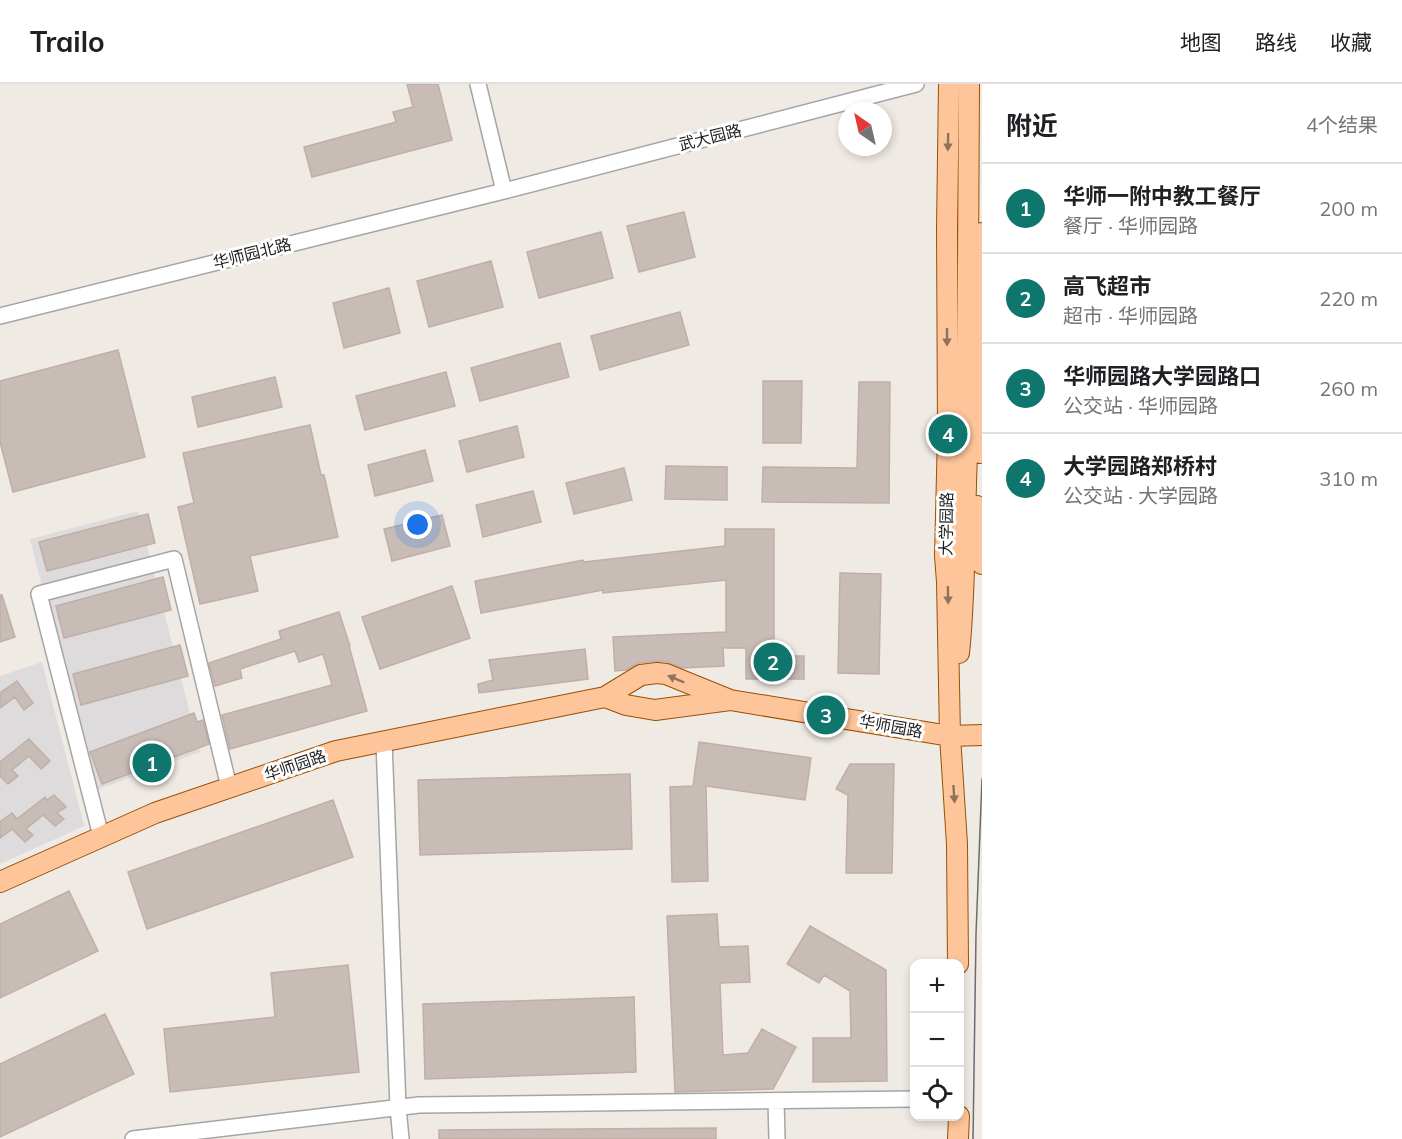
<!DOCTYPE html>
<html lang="zh">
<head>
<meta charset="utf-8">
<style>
  body { margin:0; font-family:Mulish,"Noto Sans SC",sans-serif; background:#f2f2f2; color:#202124 }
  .controls { position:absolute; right:18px; bottom:18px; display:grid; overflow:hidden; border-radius:12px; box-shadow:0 3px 9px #0003 }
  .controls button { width:54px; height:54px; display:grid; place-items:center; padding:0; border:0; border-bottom:2px solid #e0e0e0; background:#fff; color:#202124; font:30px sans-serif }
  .compass { position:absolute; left:838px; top:18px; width:54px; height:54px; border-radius:50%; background:#fff; box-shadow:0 3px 9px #0003; rotate:326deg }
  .you { position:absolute; left:418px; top:441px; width:21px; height:21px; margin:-15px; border:4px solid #fff; border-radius:50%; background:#1a73e8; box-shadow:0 0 0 9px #1a73e833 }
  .badge { display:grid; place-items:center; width:39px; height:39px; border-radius:50%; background:#0f766e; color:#fff; font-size:20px; font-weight:700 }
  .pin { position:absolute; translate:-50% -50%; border:3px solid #fff; box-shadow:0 2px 6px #0006 }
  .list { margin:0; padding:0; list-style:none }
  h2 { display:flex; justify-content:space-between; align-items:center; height:78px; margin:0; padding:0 24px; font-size:26px }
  h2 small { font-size:20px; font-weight:400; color:#757577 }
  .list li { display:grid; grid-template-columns:39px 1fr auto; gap:18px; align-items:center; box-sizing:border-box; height:90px; padding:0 24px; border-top:2px solid #e0e0e0 }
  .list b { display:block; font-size:22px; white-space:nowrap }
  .list p { margin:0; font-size:20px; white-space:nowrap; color:#757577 }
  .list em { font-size:20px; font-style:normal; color:#757577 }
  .icon { flex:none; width:33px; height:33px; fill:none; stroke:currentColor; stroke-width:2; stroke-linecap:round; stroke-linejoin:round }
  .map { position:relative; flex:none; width:982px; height:1055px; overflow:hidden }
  header { display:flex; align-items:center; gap:36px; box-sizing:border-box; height:84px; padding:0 30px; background:#fff; border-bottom:2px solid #e0e0e0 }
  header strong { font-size:28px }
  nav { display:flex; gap:33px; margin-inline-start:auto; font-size:21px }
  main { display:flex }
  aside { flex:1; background:#fff }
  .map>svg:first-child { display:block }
  .residential { fill:#dddbdc }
  .building { fill:#c8bcb7; stroke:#c2aea6; stroke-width:1.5 }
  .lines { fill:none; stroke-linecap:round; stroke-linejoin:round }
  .minor-casing { stroke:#a5a5a5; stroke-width:18 }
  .major-casing { stroke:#995000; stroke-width:22 }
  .minor { stroke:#fff; stroke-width:15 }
  .major { stroke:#fec59b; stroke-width:20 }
  .tram { stroke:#6c6c6c; stroke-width:1.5 }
  .oneway { fill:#8e725c }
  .labels { text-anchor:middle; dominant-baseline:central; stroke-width:6; stroke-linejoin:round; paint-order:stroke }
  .street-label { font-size:16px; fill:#1e1e1e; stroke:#fff }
</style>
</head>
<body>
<header>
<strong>Trailo</strong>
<nav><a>地图</a><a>路线</a><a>收藏</a></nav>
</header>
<main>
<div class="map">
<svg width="982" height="1055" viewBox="0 0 982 1055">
  <rect width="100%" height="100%" fill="#f0eae4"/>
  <path class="residential" d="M138,427L200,668L93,707L30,455Z
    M42,578L84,742L0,780V592Z"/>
  <path class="building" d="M407,0H438L452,56L312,93L304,63L396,38L393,28L413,23Z
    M684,128L695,173L639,188L627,142Z
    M601,148L613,194L539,214L527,168Z
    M491,177L503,223L429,243L417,197Z
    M389,204L400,249L344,264L333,219Z
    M680,228L689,261L600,286L591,252Z
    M560,259L569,293L480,317L471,284Z
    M118,266L145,373L13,408L0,358V297Z
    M446,288L455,322L365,346L356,312Z
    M275,293L282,323L198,343L192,313Z
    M763,297H802L801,359H763Z
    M859,298H890L889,419L762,418L763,383L857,384Z
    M310,341L321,391H324L338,453L250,472L258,507L200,520L178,423L194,419L183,369Z
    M517,342L524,373L467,388L459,357Z
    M425,366L433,397L375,412L368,381Z
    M666,382L727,383V416L665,415Z
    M624,384L632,416L574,430L566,399Z
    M533,407L541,438L483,453L476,421Z
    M148,430L155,459L47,487L39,458Z
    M442,431L450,462L392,477L384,445Z
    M725,445H774V572H804V595H746V564H723L724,582L682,584L668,578L656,577L639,579L626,586L615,587L613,553L726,548V496L603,509V506L481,529L475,497L583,476L584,478L725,462Z
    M840,489L881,490L879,590L838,589Z
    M163,493L171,526L64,554L56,522Z
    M452,502L470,554L380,585L362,533Z
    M0,511H2L15,553L0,558Z
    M339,528L350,562H349L367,627L230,665L222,631L332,601L323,570L299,578L295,567L240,585L242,594L215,602L209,579L281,555L279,547Z
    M180,561L188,592L81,621L73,590Z
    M585,565L588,595L479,609L478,600L493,596L489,576Z
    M17,597L33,619L24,626L15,613L0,624V609Z
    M194,629L197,638L203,636L209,660L102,700L90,668Z
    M29,655L50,677L41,685L29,672L12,686L18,692L8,700L0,692V678Z
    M699,658L811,674L805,716L706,702L708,797L672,798L670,703L693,702Z
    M850,680H894L892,789H846L848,711L836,705Z
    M630,690L632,765L420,771L418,696Z
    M54,711L66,723L57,729L64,735L55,742L43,731L26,745L33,751L25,758L12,745L0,754V738L12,729L17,735L45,713L47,716Z
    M333,716L353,773L147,845L128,788Z
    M69,807L98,867L0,914V840Z
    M717,830L719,863L748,862L750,898L720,899L723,971L748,969L762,945L796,963L773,1005L675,1008L667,832Z
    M810,842L886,886L887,997L813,998V954H851L850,907L824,891L819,899L787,880Z
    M348,881L359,988L170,1008L164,945L275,933L271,889Z
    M634,913L636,988L425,995L423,920Z
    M105,930L134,990L0,1053V980Z
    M716,1044V1055H439V1046Z"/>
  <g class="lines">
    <defs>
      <path id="minor" d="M478,0L504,107
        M0,232L504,107L916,0
        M384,658L398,1023L401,1055
        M101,752L39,510L174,475L229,703
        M776,1017L777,1055
        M133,1055L419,1021L914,1015"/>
      <path id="major" d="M949,0L947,145L948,350L945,472L947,498L950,652L957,760L958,880
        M982,149L980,168L982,317
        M980,369L982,318
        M977,422V439L982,480
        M959,569C966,504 964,437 967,372L969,0
        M605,613L626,621L655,626L730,616
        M0,798L155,729L336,667L605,613L641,591L657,589L666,590L730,616L950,652L982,651
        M958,1055L959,1032"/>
    </defs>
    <use href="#minor" class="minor-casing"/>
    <use href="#major" class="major-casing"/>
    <use href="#minor" class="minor"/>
    <use href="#major" class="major"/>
    <path class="tram" d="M973,1055L976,850L982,695"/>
  </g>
  <defs><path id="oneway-solid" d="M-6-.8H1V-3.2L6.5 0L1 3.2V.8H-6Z" transform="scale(1.5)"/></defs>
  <g class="oneway">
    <use href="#oneway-solid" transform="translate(948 58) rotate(91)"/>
    <use href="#oneway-solid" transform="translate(947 253) rotate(90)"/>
    <use href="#oneway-solid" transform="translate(948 511) rotate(89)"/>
    <use href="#oneway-solid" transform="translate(676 595) rotate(-157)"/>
    <use href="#oneway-solid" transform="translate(954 710) rotate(86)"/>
  </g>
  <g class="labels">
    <g class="street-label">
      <text transform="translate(710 53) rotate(-14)">武大园路</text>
      <text transform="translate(252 169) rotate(-14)">华师园北路</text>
      <text transform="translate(946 440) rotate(-89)">大学园路</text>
      <text transform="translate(891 642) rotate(10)">华师园路</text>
      <text transform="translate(295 681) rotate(-19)">华师园路</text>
    </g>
  </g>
</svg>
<div class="controls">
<button>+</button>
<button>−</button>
<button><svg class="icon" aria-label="locate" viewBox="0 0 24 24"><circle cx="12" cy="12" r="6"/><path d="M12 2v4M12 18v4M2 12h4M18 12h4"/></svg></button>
</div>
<svg class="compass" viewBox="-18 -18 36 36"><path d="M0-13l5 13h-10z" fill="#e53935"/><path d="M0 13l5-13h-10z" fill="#757577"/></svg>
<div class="you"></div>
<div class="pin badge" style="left:152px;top:679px">1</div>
<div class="pin badge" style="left:773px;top:578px">2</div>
<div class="pin badge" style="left:826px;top:631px">3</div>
<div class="pin badge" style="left:948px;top:350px">4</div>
</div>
<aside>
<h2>附近<small>4个结果</small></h2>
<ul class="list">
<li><span class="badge">1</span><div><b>华师一附中教工餐厅</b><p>餐厅 · 华师园路</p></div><em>200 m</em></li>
<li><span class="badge">2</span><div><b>高飞超市</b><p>超市 · 华师园路</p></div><em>220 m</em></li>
<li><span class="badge">3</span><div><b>华师园路大学园路口</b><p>公交站 · 华师园路</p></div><em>260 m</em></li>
<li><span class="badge">4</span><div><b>大学园路郑桥村</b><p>公交站 · 大学园路</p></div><em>310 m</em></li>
</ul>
</aside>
</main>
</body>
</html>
